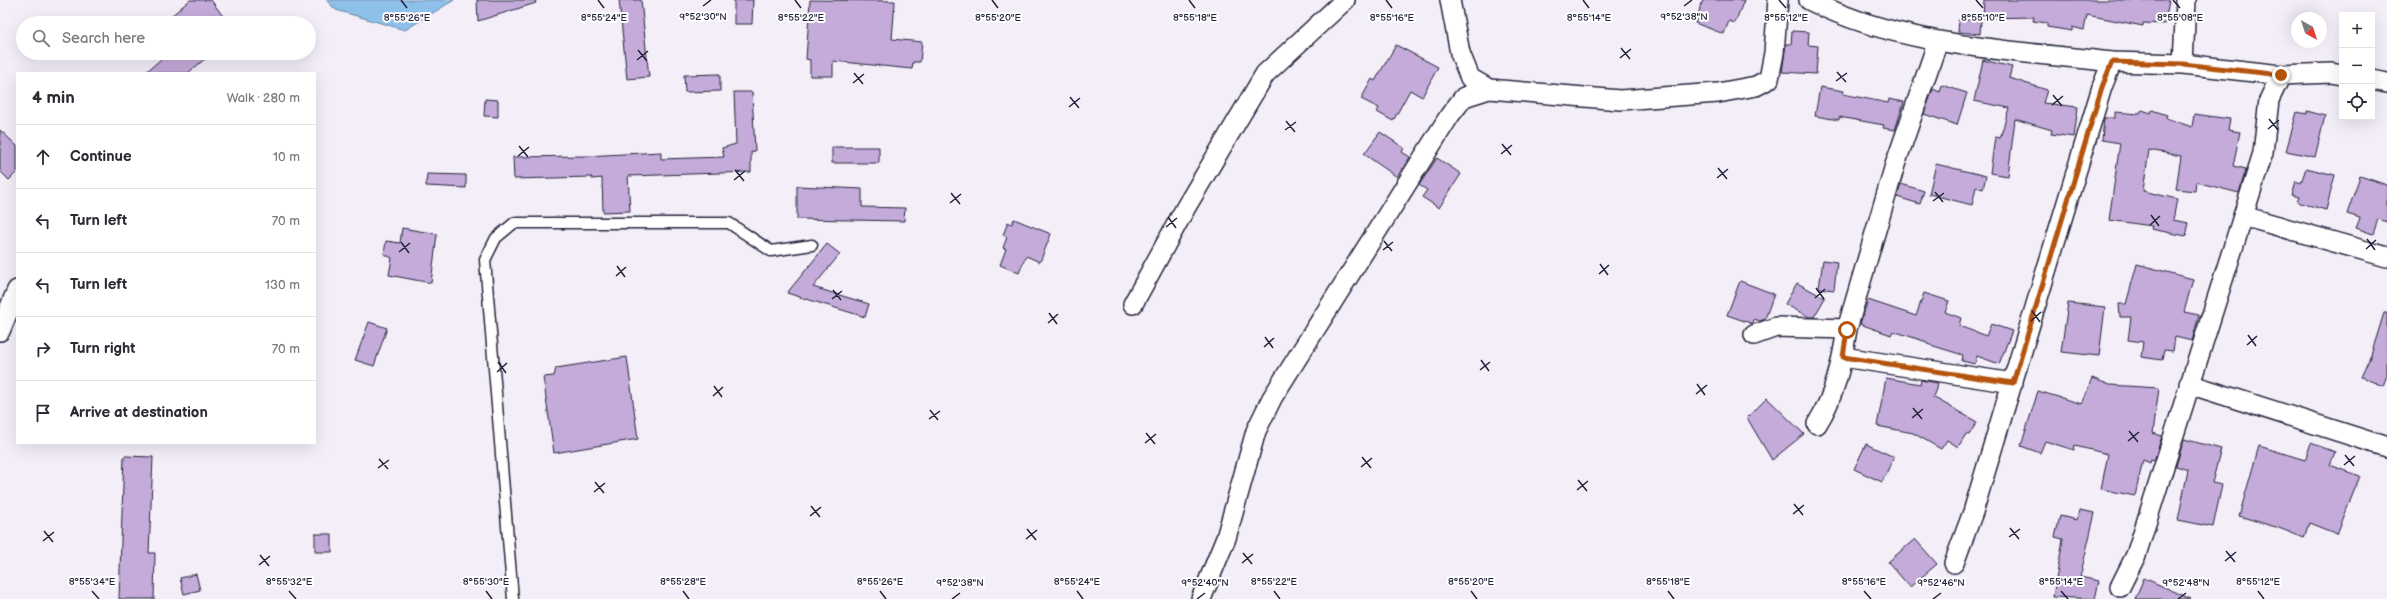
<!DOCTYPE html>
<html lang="en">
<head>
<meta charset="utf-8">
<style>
  body { margin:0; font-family:"Balsamiq Sans",sans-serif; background:#f7f7f7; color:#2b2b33 }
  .controls { position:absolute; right:12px; top:12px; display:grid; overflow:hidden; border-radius:0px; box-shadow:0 4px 16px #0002 }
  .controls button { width:36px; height:36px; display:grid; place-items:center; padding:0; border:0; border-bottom:1px solid #e1e1e2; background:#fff; color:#2b2b33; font:20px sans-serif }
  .compass { position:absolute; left:2291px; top:12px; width:36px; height:36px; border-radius:50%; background:#fff; box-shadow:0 4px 16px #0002; rotate:141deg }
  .stop { position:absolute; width:12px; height:12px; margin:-9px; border:3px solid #b45309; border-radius:50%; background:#fff }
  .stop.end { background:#b45309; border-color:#fff; box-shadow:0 1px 4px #0008 }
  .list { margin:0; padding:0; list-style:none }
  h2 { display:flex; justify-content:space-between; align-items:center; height:52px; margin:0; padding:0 16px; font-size:17px }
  h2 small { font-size:13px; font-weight:400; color:#7c7c81 }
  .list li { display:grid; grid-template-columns:26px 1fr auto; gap:12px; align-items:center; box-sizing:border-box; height:64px; padding:0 16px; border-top:1px solid #e1e1e2 }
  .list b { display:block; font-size:15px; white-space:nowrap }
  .list em { font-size:13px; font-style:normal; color:#7c7c81 }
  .icon { flex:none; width:22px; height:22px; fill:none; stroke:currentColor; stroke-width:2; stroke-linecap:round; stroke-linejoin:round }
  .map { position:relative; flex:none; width:2387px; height:599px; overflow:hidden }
  .search { position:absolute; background:#fff; box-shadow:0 4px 16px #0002; left:16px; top:16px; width:300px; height:44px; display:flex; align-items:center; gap:10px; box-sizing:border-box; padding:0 14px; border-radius:22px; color:#7c7c81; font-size:15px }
  .panel { position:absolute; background:#fff; box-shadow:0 4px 16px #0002; left:16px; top:72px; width:300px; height:372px; border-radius:0px }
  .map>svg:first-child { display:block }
  .water { fill:#8dc1ea; stroke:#6281a4 }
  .building { fill:#c4abda; stroke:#22223b }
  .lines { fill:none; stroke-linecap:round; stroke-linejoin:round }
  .service-casing { stroke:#22223b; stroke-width:13 }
  .minor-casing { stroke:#22223b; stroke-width:22 }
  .service { stroke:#fff; stroke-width:10 }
  .minor { stroke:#fff; stroke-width:19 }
  .route { stroke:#b45309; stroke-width:5 }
  .ticks { fill:none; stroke:#22223b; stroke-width:1.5 }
  .ticks-label { font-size:10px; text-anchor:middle; fill:#22223b; stroke:#fff; stroke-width:4; stroke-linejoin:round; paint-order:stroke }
</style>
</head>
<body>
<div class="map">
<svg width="2387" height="599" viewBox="0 0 2387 599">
  <rect width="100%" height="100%" fill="#f3eef8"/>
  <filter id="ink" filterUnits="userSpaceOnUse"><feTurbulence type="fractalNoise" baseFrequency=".025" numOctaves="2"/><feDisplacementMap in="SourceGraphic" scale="8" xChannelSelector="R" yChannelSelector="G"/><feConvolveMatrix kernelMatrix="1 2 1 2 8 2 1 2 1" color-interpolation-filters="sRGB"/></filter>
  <g filter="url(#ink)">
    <path class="water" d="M326,0H454L405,30L336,10Z"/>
    <path class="building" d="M190,0H211L228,23H163Z
      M477,0H535L536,3L478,21Z
      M619,0H641L649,77L627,79Z
      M734,0H753L752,24H734Z
      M810,0L895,1L892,39L922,42L920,62H913L912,69L833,61V76H810V60L806,59Z
      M1703,0H1744L1735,23L1729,21L1724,34L1695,23Z
      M1984,0H2169L2165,24L2143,23V26L2087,15L2084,30L2072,27V31L2047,27V23L2033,21L2034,17L1983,18Z
      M1959,19L1981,21L1980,34L1958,32Z
      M1792,31L1809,32L1808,45L1818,46L1816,74L1782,72L1786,44H1791Z
      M1396,45L1438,67L1422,97L1410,90L1393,121L1377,112L1379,108L1361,99L1372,79L1375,81Z
      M168,53H212L188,73H145Z
      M1983,60L2012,67L2009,78L2047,90L2043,103L2078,107L2074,137L2051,134L2052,130L2015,119L2008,176L1990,173L1995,137L2000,138L2009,108L1974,101Z
      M720,74V91L685,92L684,75Z
      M1942,85L1967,93L1957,125L1924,114L1933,89L1940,92Z
      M1820,87L1844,91L1843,94L1888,103L1889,99L1904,102L1895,130L1883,128L1884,125L1839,117V120L1815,116Z
      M734,92H752L755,151L751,152V172L628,176L630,211L603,212L602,178L592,179V177L514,179L513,157L586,156L661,152V159L724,157L722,148L736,144Z
      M485,99L498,100V117L484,116Z
      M2142,110L2151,113L2152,110L2167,115L2166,118L2192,127L2194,114L2230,119L2228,130L2240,132L2233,166L2246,169L2239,193L2196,182L2195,191L2176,189L2181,156L2149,150L2143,191L2177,199L2173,220L2189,223L2186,236L2151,229L2152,226L2109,220L2120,143L2102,140L2104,118H2115V112L2140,114Z
      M2307,111L2325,116L2315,157L2286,151L2297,112L2307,114Z
      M0,130L17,146V172L9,180L0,171Z
      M1380,132L1404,148L1402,152L1410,157L1397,177L1364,154Z
      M832,147H879V163H832Z
      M1437,158L1461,174L1439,208L1422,197L1427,190L1419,185Z
      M1936,164L1986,176L1983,189L1976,187L1972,205L1929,194Z
      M2306,168L2335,175L2326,210L2297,202L2299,197L2292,195L2296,181L2301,183Z
      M427,174L466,175V188L426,186Z
      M2360,176L2387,185V222L2378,219L2373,234L2356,228L2360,218L2347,214Z
      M1901,184L1924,191L1920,204L1897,197Z
      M797,186L862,189V207L905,208L904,221L797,219Z
      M1014,219L1051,234L1040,262L1026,256L1019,273L1000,265L1006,249L1003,248L1007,237L1003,235L1008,222L1012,224Z
      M402,228L437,234L431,283L389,275L392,258L384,254L386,241L400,243Z
      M827,244L840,254L813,287L869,304L865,317L787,293Z
      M1823,260L1837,262L1834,290L1819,288Z
      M2137,264L2193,279L2184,312L2199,315L2192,341L2175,337L2173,351L2164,350L2162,360L2141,357L2143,342L2128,340L2131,317H2120L2119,304H2126Z
      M1740,281L1774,294L1765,319L1760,321L1754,319L1753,324L1727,315Z
      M1797,283L1825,298L1814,317H1809L1785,304Z
      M1924,293L1949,301L1945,312L1961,318L1959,326L1986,336L1991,324L2012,331L1999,364L1977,356L1975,364L1962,361L1963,355L1927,344V342L1893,331L1891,335L1860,324L1868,300L1916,316Z
      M2068,303L2105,307L2099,356L2061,352Z
      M2384,313H2387V375L2383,386L2361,377L2371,355Z
      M369,322L387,328L374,366L355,360Z
      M627,357L638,439L554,453L543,377L554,376L556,368Z
      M1886,378L1920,384L1921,380L1938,383L1933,397L1977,422L1969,435L1966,434L1958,447L1947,440L1941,449L1913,433L1877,426Z
      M2092,378L2110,385L2159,388L2153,433L2162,436L2154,461L2151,460L2150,463L2143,460L2135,496L2101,489L2108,454L2075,446L2074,450L2045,441L2040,453L2021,446L2038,391L2082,404Z
      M1767,398L1804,434L1772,460L1747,418Z
      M2184,439L2221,449L2212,483L2222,485L2213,527L2178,520L2188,470L2176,466Z
      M2311,443L2335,452L2330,465L2360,476L2337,534L2309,523L2304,538L2279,528L2239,516L2259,446L2305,460Z
      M1866,444L1894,457L1882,482L1854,469Z
      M124,456L153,457L149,553H155L154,599H119Z
      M2079,510L2095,513L2080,577L2099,581L2095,599L2053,597L2063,539L2055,537L2060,516L2077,520Z
      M315,534H332V552H315Z
      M1915,539L1937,564L1910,587L1888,562Z
      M196,574L200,590L184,594L180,578Z
      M2144,578L2191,599H2135Z"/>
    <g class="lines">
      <defs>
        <path id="service" d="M513,599L485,260L496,238L514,223H729L771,251L812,245"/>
        <path id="minor" d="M1450,0L1460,53L1470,78L1489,89L1620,100L1718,93L1756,86L1769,79L1774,53L1778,0
          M1809,0C1901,47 2011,50 2112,62
          M2183,64L2186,0
          M2372,80L2387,83
          M2243,216L2387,257
          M1133,304L1186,207L1265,74L1345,0
          M0,331L17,290
          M1754,335L1776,327L1847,329
          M1843,357L2013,383
          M2189,384L2387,447
          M1817,424C1835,396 1842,362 1847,329L1895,165L1938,41
          M1954,563L1973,512L2102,87L2112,62L2183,64L2281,75L2331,73L2342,75
          M2120,587L2136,555L2263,153L2269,100L2281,75
          M1201,599L1226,538L1256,431L1272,398L1450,115L1464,97L1489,89"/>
      </defs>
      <use href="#service" class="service-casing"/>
      <use href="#minor" class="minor-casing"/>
      <use href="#service" class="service"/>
      <use href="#minor" class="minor"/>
    </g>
  </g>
  <g class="lines" filter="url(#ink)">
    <path class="route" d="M1847,330L1843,357L2013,383L2102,87L2112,62L2183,64L2281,75"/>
  </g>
  <path class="ticks" d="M401,0L407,8M598,0L604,8M795,0L801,8M992,0L998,8M1189,0L1195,8M1386,0L1392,8M1583,0L1589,8M1779,0L1786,8M1976,0L1983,8M2173,0L2180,8M703,6L711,0M1684,6L1692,0M1621,48L1630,59M638,50L647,61M1620,58L1631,49M637,60L648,51M1837,72L1846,82M854,73L863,84M1836,81L1847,73M853,83L864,74M2053,95L2062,106M1070,97L1079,108M2052,105L2063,96M1069,107L1080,98M2269,119L2278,130M1286,121L1295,132M2268,129L2279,120M1285,130L1296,122M1502,144L1511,155M519,146L528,157M1501,154L1512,145M518,156L529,147M1718,168L1727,179M735,170L744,181M1717,178L1728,169M734,180L745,171M1935,192L1943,202M951,193L960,204M1933,201L1944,193M950,203L961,194M2151,215L2159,226M1168,217L1176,228M2150,225L2160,216M1166,227L1177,218M2367,239L2375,250M1384,241L1392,251M401,242L409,253M2366,249L2376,240M1383,250L1393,242M399,252L410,243M1600,264L1608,275M617,266L625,277M1599,274L1609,265M616,276L626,267M1816,288L1824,299M833,290L841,300M1815,298L1825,289M832,299L842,291M2032,311L2040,322M1049,313L1057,324M2031,321L2041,312M1048,323L1058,314M2248,335L2256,346M1265,337L1273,348M2247,345L2257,336M1264,347L1274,338M1481,360L1489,371M498,362L506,373M1480,370L1490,362M497,372L507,363M1697,384L1705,395M714,386L722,397M1696,394L1707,385M713,396L723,387M1913,408L1922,419M930,410L938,420M1912,418L1923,409M929,419L940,411M2129,431L2138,442M1146,433L1155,444M2128,441L2139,432M1145,443L1156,434M2345,455L2354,466M1362,457L1371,468M379,459L388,469M2344,465L2355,456M1361,467L1372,458M378,468L389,460M1578,480L1587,491M595,482L604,493M1577,490L1588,481M594,492L605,483M1794,504L1803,515M811,506L820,517M1793,514L1804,505M810,516L821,507M2010,528L2019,539M1027,529L1036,540M44,531L53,542M2009,537L2020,529M1026,539L1037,530M43,541L54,532M2226,551L2235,562M1243,553L1252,564M260,555L269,566M2225,561L2236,552M1242,563L1253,554M259,565L270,556M92,591L99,599M289,591L296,599M486,591L492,599M683,591L689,599M880,591L886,599M1077,591L1083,599M1274,591L1280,599M1471,591L1477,599M1668,591L1674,599M1864,591L1871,599M2061,591L2068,599M2258,591L2264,599M952,599L960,593M1197,599L1205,593M1933,599L1941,593M2178,599L2186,593"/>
  <g class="ticks-label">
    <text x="703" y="20">9°52'30"N</text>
    <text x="1684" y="20">9°52'38"N</text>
    <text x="407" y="21">8°55'26"E</text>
    <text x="604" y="21">8°55'24"E</text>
    <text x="801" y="21">8°55'22"E</text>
    <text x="998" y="21">8°55'20"E</text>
    <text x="1195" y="21">8°55'18"E</text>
    <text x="1589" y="21">8°55'14"E</text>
    <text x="1392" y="21">8°55'16"E</text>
    <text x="1786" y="21">8°55'12"E</text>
    <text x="1983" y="21">8°55'10"E</text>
    <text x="2180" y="21">8°55'08"E</text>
    <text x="92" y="585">8°55'34"E</text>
    <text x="289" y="585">8°55'32"E</text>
    <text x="486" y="585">8°55'30"E</text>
    <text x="683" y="585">8°55'28"E</text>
    <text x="880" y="585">8°55'26"E</text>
    <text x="1077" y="585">8°55'24"E</text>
    <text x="1274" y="585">8°55'22"E</text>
    <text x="1471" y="585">8°55'20"E</text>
    <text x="1668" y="585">8°55'18"E</text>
    <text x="1864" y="585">8°55'16"E</text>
    <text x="2061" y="585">8°55'14"E</text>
    <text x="2258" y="585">8°55'12"E</text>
    <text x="960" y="586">9°52'38"N</text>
    <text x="1205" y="586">9°52'40"N</text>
    <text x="1941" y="586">9°52'46"N</text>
    <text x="2186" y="586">9°52'48"N</text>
  </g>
</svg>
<div class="controls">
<button>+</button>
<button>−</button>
<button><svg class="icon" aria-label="locate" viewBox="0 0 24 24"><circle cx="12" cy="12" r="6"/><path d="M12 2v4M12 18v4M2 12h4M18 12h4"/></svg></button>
</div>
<svg class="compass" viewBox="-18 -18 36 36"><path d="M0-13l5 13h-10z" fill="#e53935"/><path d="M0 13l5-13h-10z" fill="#7c7c81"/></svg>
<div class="stop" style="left:1847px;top:330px"></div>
<div class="stop end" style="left:2281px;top:75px"></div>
<div class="search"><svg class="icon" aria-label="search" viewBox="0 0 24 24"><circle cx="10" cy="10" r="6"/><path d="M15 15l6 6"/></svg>Search here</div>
<section class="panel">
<h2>4 min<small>Walk · 280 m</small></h2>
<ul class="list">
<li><svg class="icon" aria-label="ahead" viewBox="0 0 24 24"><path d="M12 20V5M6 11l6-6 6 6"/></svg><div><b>Continue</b></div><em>10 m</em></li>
<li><svg class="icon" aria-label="left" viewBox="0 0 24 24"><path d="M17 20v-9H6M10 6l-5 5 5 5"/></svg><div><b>Turn left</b></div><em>70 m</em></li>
<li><svg class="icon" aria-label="left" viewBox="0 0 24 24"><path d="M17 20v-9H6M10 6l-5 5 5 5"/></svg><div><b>Turn left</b></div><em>130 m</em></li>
<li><svg class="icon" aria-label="right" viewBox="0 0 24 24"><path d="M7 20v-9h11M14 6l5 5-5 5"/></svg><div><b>Turn right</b></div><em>70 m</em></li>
<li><svg class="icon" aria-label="arrive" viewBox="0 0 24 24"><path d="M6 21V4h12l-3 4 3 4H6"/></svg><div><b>Arrive at destination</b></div></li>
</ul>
</section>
</div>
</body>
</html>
